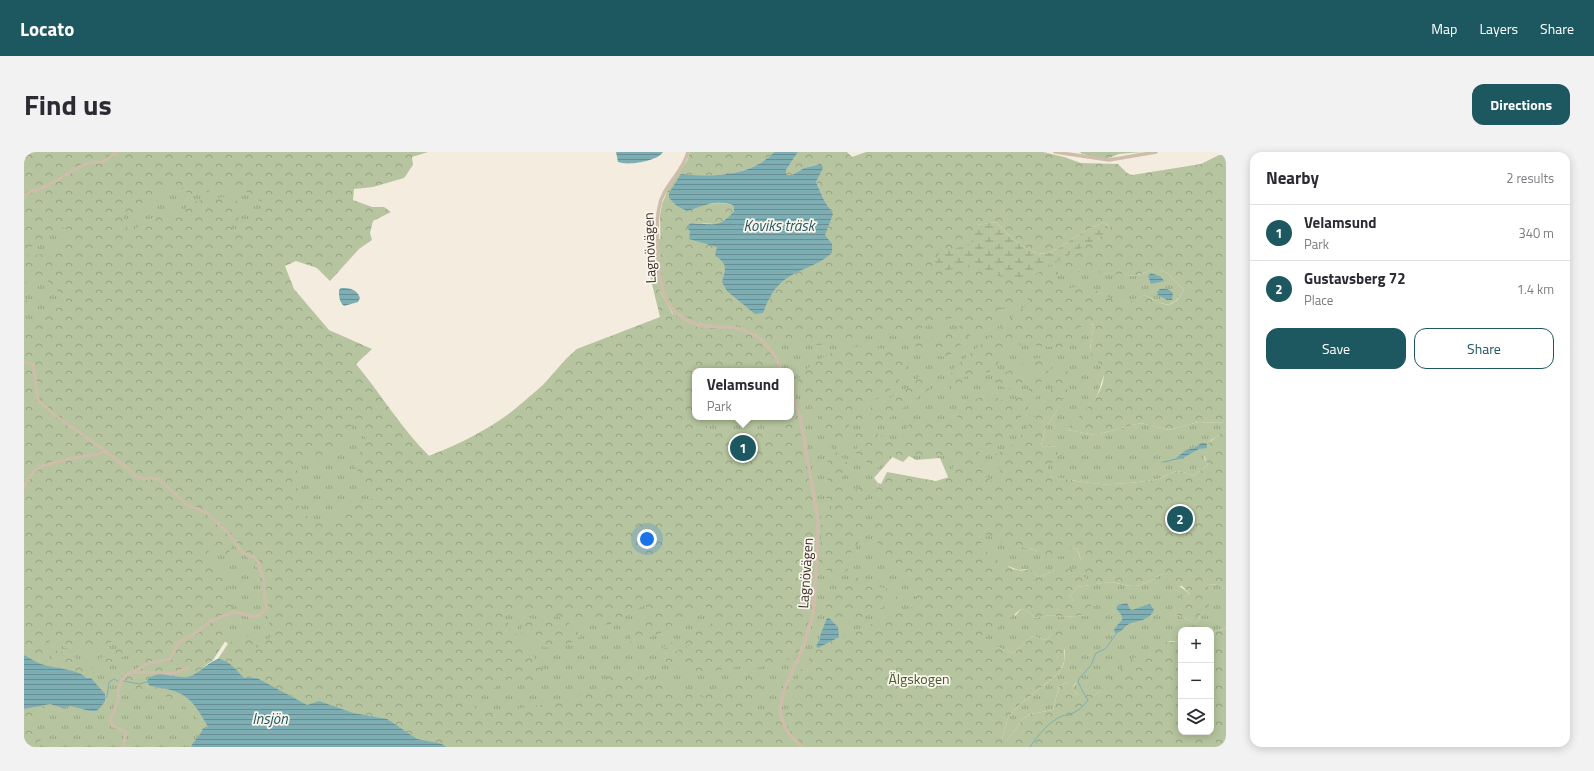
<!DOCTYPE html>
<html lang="en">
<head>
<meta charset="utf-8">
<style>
  body { margin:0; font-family:"Titillium Web",sans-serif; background:#f2f2f3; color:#2b2b33 }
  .controls { position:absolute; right:12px; bottom:12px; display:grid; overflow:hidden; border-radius:8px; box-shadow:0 2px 10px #0003 }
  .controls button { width:36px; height:36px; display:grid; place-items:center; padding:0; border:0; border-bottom:1px solid #e1e1e2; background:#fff; color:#2b2b33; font:20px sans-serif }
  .you { position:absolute; left:623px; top:387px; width:14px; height:14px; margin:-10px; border:3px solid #fff; border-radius:50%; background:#1a73e8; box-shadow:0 0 0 6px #1a73e833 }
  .badge { display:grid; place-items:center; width:26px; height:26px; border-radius:50%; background:#1d5760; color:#fff; font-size:13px; font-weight:700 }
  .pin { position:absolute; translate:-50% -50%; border:2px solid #fff; box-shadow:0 1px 4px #0006 }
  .popup { position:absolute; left:668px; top:216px; width:102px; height:52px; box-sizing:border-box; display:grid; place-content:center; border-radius:8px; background:#fff; filter:drop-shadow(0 1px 3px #0005); font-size:13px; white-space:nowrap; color:#7c7c81 }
  .popup b { font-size:15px; color:#2b2b33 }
  .popup::after { content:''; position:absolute; left:50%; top:100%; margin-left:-8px; border:8px solid transparent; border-top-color:#fff }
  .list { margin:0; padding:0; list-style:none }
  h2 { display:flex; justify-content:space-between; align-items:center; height:52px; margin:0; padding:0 16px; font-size:17px }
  h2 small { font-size:13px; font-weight:400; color:#7c7c81 }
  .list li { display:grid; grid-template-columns:26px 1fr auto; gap:12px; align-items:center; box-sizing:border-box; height:56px; padding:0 16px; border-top:1px solid #e1e1e2 }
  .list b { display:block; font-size:15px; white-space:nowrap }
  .list p { margin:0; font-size:13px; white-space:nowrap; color:#7c7c81 }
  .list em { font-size:13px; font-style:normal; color:#7c7c81 }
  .actions { display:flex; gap:8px; padding:12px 16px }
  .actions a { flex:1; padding:9px 0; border:1px solid #1d5760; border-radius:12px; text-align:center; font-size:14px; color:#1d5760 }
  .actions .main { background:#1d5760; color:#fff }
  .icon { flex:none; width:22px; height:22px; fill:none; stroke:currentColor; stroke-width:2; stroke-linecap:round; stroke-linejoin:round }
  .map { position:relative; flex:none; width:1202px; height:595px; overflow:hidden; border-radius:12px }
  header { display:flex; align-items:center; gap:24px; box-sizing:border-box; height:56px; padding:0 20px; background:#1d5760; color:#fff }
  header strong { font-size:19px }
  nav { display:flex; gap:22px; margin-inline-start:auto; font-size:14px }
  .intro { display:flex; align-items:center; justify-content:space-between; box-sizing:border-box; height:96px; padding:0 24px }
  h1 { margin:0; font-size:28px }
  .button { padding:10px 18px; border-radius:12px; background:#1d5760; color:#fff; font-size:14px; font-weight:700 }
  main { display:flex; gap:24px; padding:0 24px }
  aside { flex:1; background:#fff; border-radius:12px; box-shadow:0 2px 10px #0003 }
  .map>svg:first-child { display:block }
  .grass { fill:url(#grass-tufts); fill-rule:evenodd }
  .forest { fill:url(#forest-crowns); fill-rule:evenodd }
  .wetland { fill:url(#wetland-marsh) }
  .water { fill:url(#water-rules) }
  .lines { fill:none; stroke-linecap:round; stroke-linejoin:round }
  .stream { stroke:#7daeb4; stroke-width:1 }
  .minor { stroke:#cebdab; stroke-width:3 }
  .tertiary { stroke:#cebdab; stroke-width:3.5 }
  .labels { text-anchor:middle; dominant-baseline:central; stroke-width:3.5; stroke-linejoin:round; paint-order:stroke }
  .street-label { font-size:14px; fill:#3b312a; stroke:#fbf6ed }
  .park-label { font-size:14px; fill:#475b2c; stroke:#fbf6ed }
  .water-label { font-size:15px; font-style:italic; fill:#1d5760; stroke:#fbf6ed }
</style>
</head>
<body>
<header>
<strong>Locato</strong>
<nav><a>Map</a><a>Layers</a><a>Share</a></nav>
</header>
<div class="intro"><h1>Find us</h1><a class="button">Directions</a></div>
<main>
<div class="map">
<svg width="1202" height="595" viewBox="0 0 1202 595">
  <defs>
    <pattern id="grass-tufts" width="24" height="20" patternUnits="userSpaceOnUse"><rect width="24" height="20" fill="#b6c59f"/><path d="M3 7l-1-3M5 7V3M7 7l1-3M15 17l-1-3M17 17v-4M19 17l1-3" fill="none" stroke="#95a182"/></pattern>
    <pattern id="forest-crowns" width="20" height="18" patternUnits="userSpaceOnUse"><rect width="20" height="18" fill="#b6c59f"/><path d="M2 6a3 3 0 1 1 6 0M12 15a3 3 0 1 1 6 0" fill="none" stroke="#95a182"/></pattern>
    <pattern id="wetland-marsh" width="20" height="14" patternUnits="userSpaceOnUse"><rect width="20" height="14" fill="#b6c59f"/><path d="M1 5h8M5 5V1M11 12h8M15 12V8" fill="none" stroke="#95a182"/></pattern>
    <pattern id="water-rules" width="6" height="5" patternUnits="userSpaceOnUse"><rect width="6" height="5" fill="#7daeb4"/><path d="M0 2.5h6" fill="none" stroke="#688e93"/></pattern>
  </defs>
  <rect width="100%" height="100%" fill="#f5ece0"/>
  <path class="grass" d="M225,0L284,196L388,287L405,304L433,293L478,268L519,233L542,207L553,197L649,162L635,137L633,124L632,88L699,68L813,54L1080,120L1111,124L1129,118H1136L1143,121L1160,138C1151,151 1147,157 1130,148C1127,146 1123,143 1119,144C1113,145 1107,151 1102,151C1093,152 1083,146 1076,141L1066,172L1070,173C1068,181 1068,188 1066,196L1071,206L1076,211L1080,217V223L1074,241L1070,249L1044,278L1071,283L1117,271L1145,278L1174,270L1202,271V279L1187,288L1180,306L1184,313L1169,324C1146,313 1150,324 1130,328C1116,330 1091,333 1077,332C1060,331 1043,327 1025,324L1023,315L1035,295L1017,294L1021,278L1036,253L1015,286L999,395L1014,399L1047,396L1053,397C1057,411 1065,421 1074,432C1091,427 1098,435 1111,434C1120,433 1130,427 1138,422C1147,430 1157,434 1166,442L1154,447L1151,462L1171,471L1175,468L1176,463L1184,454V432L1195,433L1202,438V476L1187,481V478H1157V490L1146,489L1086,529L1071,543H1054L1048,537L1052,531L1044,530L1035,534L1029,558L1007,562L998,567L993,576L983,587H978L984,566L993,555L1035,521L1040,511L1041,498L1028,481L1022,488L1008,484L990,501L973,495L939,595H0V45ZM671,219H767V265H671ZM871,302L885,304L892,308L916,306L942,368L851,346L854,331L850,326ZM984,414L994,418L1006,417L1015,425L1031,418L1066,433L1053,435L1046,444L1050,449L1067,450L1063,463L1040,465L1026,463L1011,466L1004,459L997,457L991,464ZM169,459L204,492L194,507L180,515Z"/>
  <path class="forest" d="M0,0H404L388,5L389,13L380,26L349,35L330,37L329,48L348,55H360L367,60L349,69L346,81L348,88L335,97L306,129L293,116L272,109L261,114L270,137L305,178L348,197L332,212C357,242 377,276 405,304C449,287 484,267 519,233C531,221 540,208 553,197L636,165L626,124L627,101L633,103L635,137L649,163L675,176L725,181L744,197L756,219H671V265H676L688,280L703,283L756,276L774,261L782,315L787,335L792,366V388L787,462L779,492L771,506L753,510L728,518L718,514L673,522L657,516L644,513L639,505L669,492L636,497L666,481L686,475L689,461L681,454L670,463L657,466L651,472L636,481L618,488L616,493L612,494L607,490L605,478L626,460L621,453L585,473L559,470L549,463C545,464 540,465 536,465C520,465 490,451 480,466L523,522C512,532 508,531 494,524L473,535L452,541L446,547L450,555L458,562L538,550C551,543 573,541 588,537L581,525L596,521L617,522L660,541L679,545L727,524H739L745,531L733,539L723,555L734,559L755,556C756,572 763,584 774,595H422L418,592L393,587L363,567L329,561L295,549L284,553L233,526H220L200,507H194L204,492L221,482L233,496L248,484L234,417L217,399L208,393L204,403L186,397L180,407L199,418L210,451L199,470L206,482L189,508L167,524L141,522L126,534C162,539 166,544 184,575C174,569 169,561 160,554C148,543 117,539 101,536L98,534C99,526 103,526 108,522C112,519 115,515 118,512L114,505L108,502L98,505L95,513C82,511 69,512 59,522L50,519L21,514L0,503V180L9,166L44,152L36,141L18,124L3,128L0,141V104L31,101L34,91L47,79L34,74L22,88L0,98ZM148,32H151L159,36L161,40L169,42L175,43L186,39L202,36L221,39L228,45L238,50L241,59L233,66L223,71L216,83H210C201,66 224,71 217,51L206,46L198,45L173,49L166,52L156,62C134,64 128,63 110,78L104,77L99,65C105,58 114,60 122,56C133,51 140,40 148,32ZM329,262L343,289L336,300L331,315L342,332L352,340C348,352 337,350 326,350L309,368L293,369L281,363L273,351L274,319L269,316V308H286L299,306L310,294L326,284ZM92,488L95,492L91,498L61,515L57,516L52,512L51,505L31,498L26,493L24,499L30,509L26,511L21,509V492L26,489H38L40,490V496L47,497L59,495L61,497L62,502L74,495Z
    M666,0H750C727,25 688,25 657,22L670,57C683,51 695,49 709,53L710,59L701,70L694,72L667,71L665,87L693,95L691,103C704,113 702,116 698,130L703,139L731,162L739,161C746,143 756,128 774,119C780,116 789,114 794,110C800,107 804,98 808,92L801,83L809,62L800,48L792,30L796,21L795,12L780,16L768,23H761L762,18L774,0H823L828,5L842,0H1019L1040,5L1057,11L1094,12L1103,21L1108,23L1177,12L1195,3H1202V271L1174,270L1145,278L1117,271L1071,283L1044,278C1056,260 1078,248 1080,223C1081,212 1069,209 1066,200C1066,198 1069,177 1070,173L1063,171L1053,177L1046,191L1041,196L991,192L967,219L958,222L940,225L938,239L935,243L927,236L928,230L925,225L932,214L1005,150L1000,140L986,152L973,159L965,174L945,184L923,206L891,194L888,188L912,185L936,174L933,164L891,178L865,183L844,180L824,187L795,193L741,186L723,174L710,172L678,171L659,164L650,155L643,145L637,126L636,63L638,52L645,35L663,9ZM972,70C1028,129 1025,91 1081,70L1086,76L986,127L964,121L954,116L939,115L911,110L914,103L923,99L947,93L953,73ZM1041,114L1048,120H1074L1111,124L1129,118H1136L1143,121L1160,138C1151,152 1147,157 1130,148C1127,147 1125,144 1122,144C1114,142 1107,152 1099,151C1083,148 1074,137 1059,134C1051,133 1041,140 1033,134L1032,127L1035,116Z
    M1056,0H1118L1095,2L1083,7L1058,2Z
    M0,148L5,149L8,159L5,163L0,164Z
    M832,194L863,197L883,211C878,234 858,244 840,255V258L844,257L883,237L898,222L907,236L864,267L854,271L827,268L825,273L827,278L840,280L846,279L874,291L886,271L933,267L935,254C947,254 956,241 968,244C973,245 979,249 983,251C1007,240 1008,238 1009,213C1002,217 999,225 998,233L993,238C984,237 977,236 970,229C976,223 982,220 989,217C1003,209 1015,200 1031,211L1018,227L1015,242L982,283L974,290L956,296C952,314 958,325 974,333L981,327L970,308L972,302C990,295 1000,281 1010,265C1017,256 1024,247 1028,236C1030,229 1030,224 1033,218L1039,215L1042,217L1045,222L1043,240L1021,278L1017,294L1036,295L1030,309L1023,315L1026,324C1043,327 1060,331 1077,332C1091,333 1116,330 1130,328C1150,324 1146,313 1169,324L1184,313C1174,297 1188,286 1202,279V438L1195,433L1184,432L1185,454L1176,463L1175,468L1171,471L1151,462L1149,454L1154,447L1166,442L1158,434L1149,435L1146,430L1138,422C1130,427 1120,433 1111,434C1098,435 1091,427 1074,432L1059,419L1060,415L1053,397L1047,396L1042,398L1037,404L1017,407L1014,399L999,395L996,397L981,393L963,382L957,391C960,401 983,416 993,418C997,419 1002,418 1006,417L1015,425L1031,418L1050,417L1068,431L1066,433L1053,435L1046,444L1050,449H1067V457L1063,463L1040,465L1026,463L1011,466L1004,459L997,457L961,486L956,495L964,498L973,495L990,501L1008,484L1022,488L1028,481L1035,476L1041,482L1040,510L1035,521L993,555L984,566L978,587H983L993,576L998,567L1007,562L1029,558L1035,534L1044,530H1052L1048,537L1054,543H1071L1106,508L1118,502L1125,503C1136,490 1140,489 1157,490V580H1187V481L1202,476V595H780L768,583L759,561L765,555L777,518L794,496L815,485L827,482L869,462L881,459L888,455L891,449V430L870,417L854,397L849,351L854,331L857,332L863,320L912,329L925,325L933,304H885L879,310L866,304L852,318L832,301L834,290L829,287C820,288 812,287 803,283C801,276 800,268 795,262C785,250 775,246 773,229C789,206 806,200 832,194Z
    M806,294L824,311L817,328L827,335L833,338L841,333L844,355L840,364L839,381L831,397L824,404L828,412L819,424L813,426L805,419L794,416L797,386V363L808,356L805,348L801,345L802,336L804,326L803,315Z
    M832,425L843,432L873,439V448L839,465L818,473L804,461L802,454C811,435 813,433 832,425Z
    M501,466L543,469L552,478L556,484C552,489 549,490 543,492C523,500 512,495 497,481L498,470Z
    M17,554L23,559V562H17L9,576L10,583L17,587L15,595H0V558Z"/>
  <path class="wetland" d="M972,70C1028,129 1025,91 1081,70L1086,77L1076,85L1005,126L986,127L964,121L954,116L939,115L919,119L911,110L914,103L923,99L947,92L952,73Z"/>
  <path class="water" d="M592,0H639C634,9 604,14 594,10Z
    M750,0H774L762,18V23H768L780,16L796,12L799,16L792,30L800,48L809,62L801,83L808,92V101C804,104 799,108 795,110C780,118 763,122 752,136C746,143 742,153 739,161L731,162L703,139L698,130C702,116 704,113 691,103L693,95L665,87L666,79L662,75L667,71C690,72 695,77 710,59L709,53C689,47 681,54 663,59L653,54L645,46V41L657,22C688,25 727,25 750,0Z
    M1127,121L1137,125L1140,129L1127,132L1124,124Z
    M317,136C326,136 333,137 336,146L334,150L320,154C315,149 315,145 315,138Z
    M1136,137C1142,136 1145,137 1149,141L1148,148H1143L1134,143L1133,140Z
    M1177,291H1182L1183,293V296L1175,297L1157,307C1150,306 1143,312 1136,310L1151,307L1162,298L1171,296Z
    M1103,451L1106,457L1108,458L1126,452L1130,458C1125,469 1114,468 1105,472C1099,475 1098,481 1091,481L1090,478C1098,465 1103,470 1092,456L1094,453Z
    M803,466H805L814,475L815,485L794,496L792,494L796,487V484Z
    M0,503C7,507 13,511 20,513C30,516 57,518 62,526H67L81,542V549L76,556L72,559H66L47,554L39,556L26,552L0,557Z
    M194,507C205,508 212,518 220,526H233L283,553L295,549L329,561L363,567L393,587L418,592L422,595H167C170,588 177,583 179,576L184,575C167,544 161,539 126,534L123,530L124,527C136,516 154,529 167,524C177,520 184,510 194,507Z"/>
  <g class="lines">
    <path class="stream" d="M100,529L115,532L123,530
      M81,546L83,545L85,530L90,527L94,529
      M1006,595C1013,584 1026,569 1038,564C1041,563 1044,564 1047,562C1054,559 1060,554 1064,548L1059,540L1054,530L1055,527L1067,513L1072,501L1081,497L1093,481"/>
    <path class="minor" d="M0,45L5,40L23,34L55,15L65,11L79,10L93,0
      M0,210L9,212L14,248L32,264L73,293L106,318L112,324L120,327L127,326L135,327L163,353L182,360L207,384L215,396L220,401L231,406L234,410L240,429L241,437L240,442L243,456L236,463L231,465L210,460L187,469L170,482L155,490L146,507L132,510L124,511L109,520
      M0,336C3,328 8,320 15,316C29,308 65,304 82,300
      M99,595L102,580L89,574L86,568L95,546L94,540L98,527L104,522L109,520L151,521L164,516"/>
    <path class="tertiary" d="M664,0C659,21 638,34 635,56C632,70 633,84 634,98C635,129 637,162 673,172C682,175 693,174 703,175C733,177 747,193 758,219
      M1031,0L1085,8L1132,0
      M767,239L776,265L794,368L793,404L789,463L780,493L760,538L756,557L758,568L764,581L778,595"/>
  </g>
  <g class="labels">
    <g class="street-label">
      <text transform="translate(625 96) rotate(-92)">Lagnövägen</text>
      <text transform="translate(781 421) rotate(-86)">Lagnövägen</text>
    </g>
    <g class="park-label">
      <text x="895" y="526">Älgskogen</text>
    </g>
    <g class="water-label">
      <text x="755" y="73">Koviks träsk</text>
      <text x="246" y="566">Insjön</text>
    </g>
  </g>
</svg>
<div class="controls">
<button>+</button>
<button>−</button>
<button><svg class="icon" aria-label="layers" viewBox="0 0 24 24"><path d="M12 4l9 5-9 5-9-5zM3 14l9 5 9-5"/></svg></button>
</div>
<div class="you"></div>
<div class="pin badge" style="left:719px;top:296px">1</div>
<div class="popup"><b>Velamsund</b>Park</div>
<div class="pin badge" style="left:1156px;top:367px">2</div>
</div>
<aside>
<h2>Nearby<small>2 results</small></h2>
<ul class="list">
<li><span class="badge">1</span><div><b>Velamsund</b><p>Park</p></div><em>340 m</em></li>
<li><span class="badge">2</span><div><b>Gustavsberg 72</b><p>Place</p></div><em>1.4 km</em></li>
</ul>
<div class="actions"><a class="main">Save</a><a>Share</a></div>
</aside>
</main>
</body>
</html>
